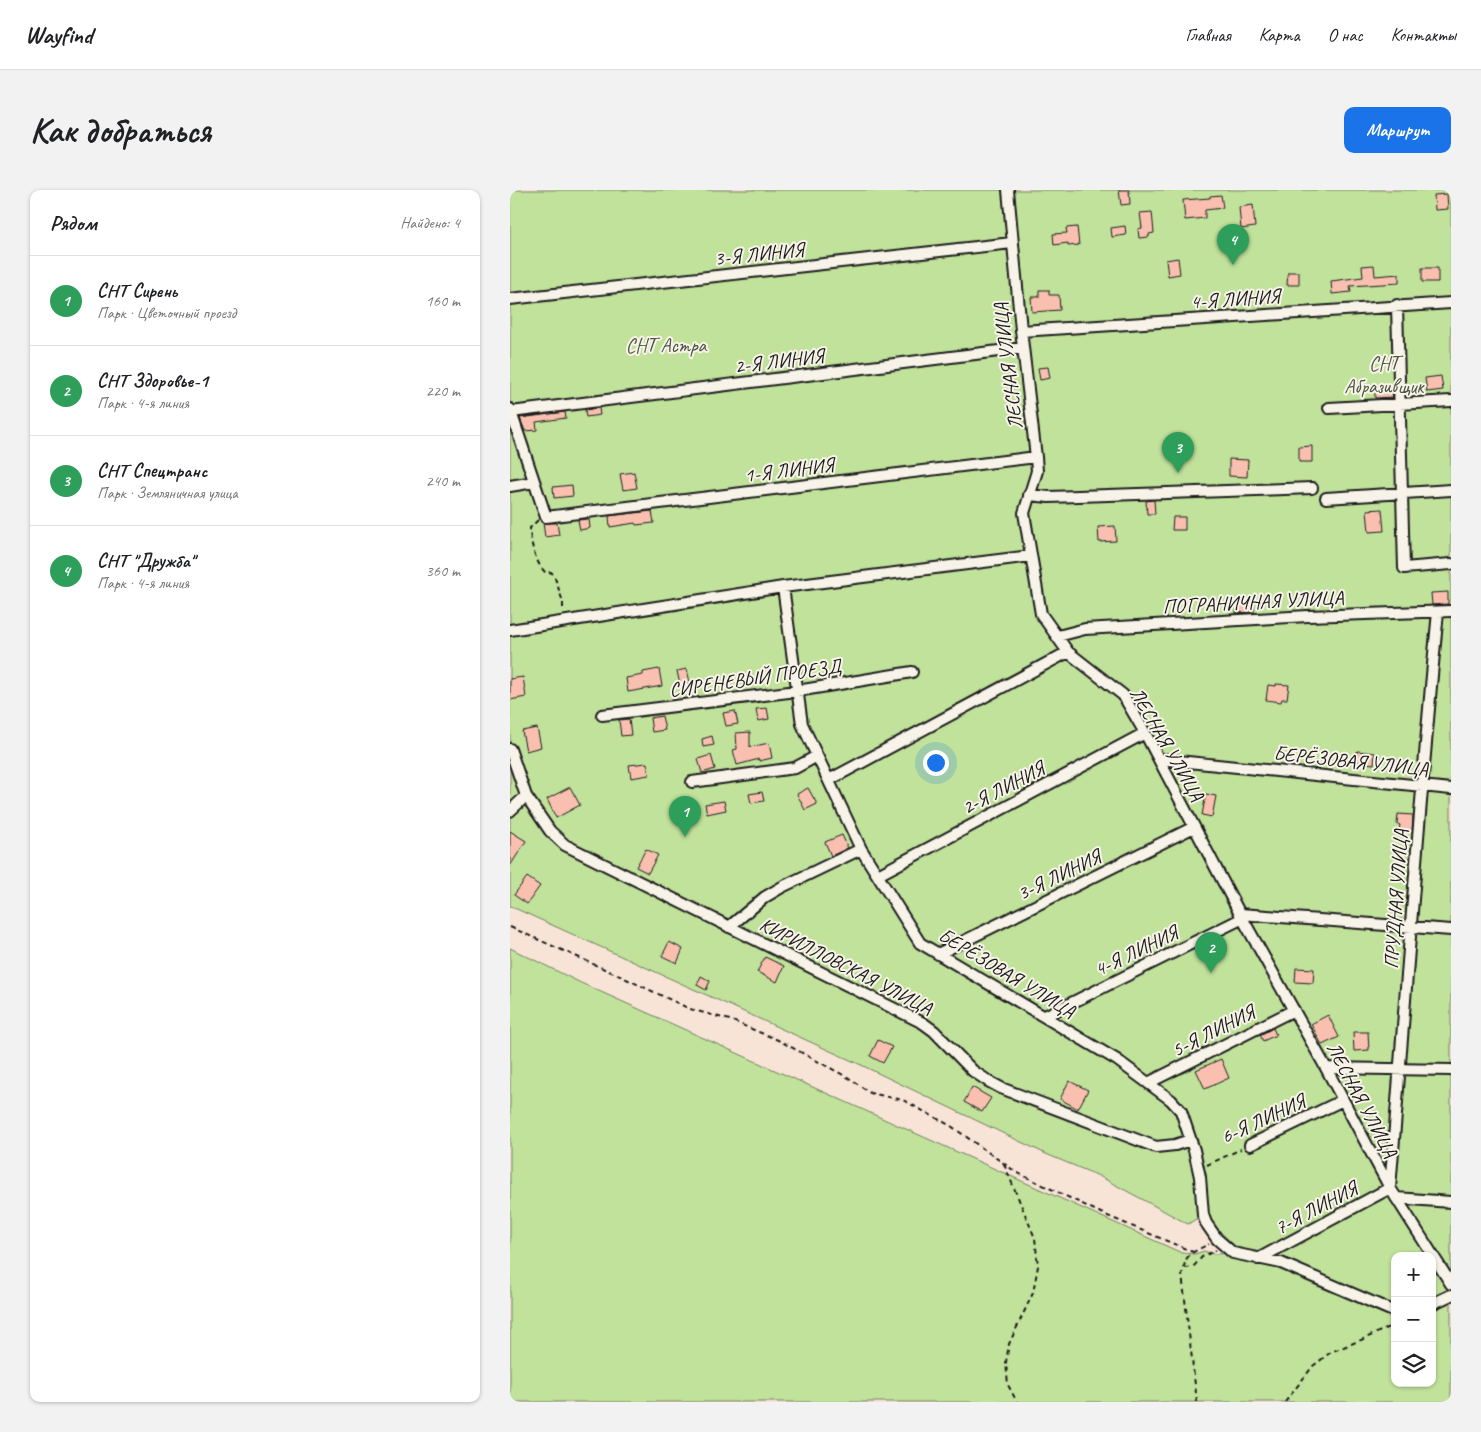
<!DOCTYPE html>
<html lang="ru">
<head>
<meta charset="utf-8">
<style>
  body { margin:0; font-family:Caveat,sans-serif; background:#f2f2f2; color:#202124 }
  .controls { position:absolute; right:15px; bottom:15px; display:grid; overflow:hidden; border-radius:10px; box-shadow:0 1px 4px #0004 }
  .controls button { width:45px; height:45px; display:grid; place-items:center; padding:0; border:0; border-bottom:1px solid #e0e0e0; background:#fff; color:#202124; font:25px sans-serif }
  .you { position:absolute; left:425px; top:572px; width:18px; height:18px; margin:-12px; border:4px solid #fff; border-radius:50%; background:#1a73e8; box-shadow:0 0 0 8px #1a73e833 }
  .badge { display:grid; place-items:center; width:32px; height:32px; border-radius:50%; background:#1a73e8; color:#fff; font-size:16px; font-weight:700 }
  .pin { position:absolute; translate:-50% -41px; filter:drop-shadow(0 1px 2px #0008) }
  .pin::after { content:''; position:absolute; top:26px; width:18px; height:15px; background:inherit; clip-path:polygon(0 0,100% 0,50% 100%) }
  .list { margin:0; padding:0; list-style:none }
  h2 { display:flex; justify-content:space-between; align-items:center; height:65px; margin:0; padding:0 20px; font-size:21px }
  h2 small { font-size:16px; font-weight:400; color:#757577 }
  .list li { display:grid; grid-template-columns:32px 1fr auto; gap:15px; align-items:center; box-sizing:border-box; height:90px; padding:0 20px; border-top:1px solid #e0e0e0 }
  .list b { display:block; font-size:19px; white-space:nowrap }
  .list p { margin:0; font-size:16px; white-space:nowrap; color:#757577 }
  .list em { font-size:16px; font-style:normal; color:#757577 }
  .icon { flex:none; width:28px; height:28px; fill:none; stroke:currentColor; stroke-width:2; stroke-linecap:round; stroke-linejoin:round }
  .map { position:relative; flex:none; width:941px; height:1212px; overflow:hidden; border-radius:10px }
  header { display:flex; align-items:center; gap:30px; box-sizing:border-box; height:70px; padding:0 25px; background:#fff; border-bottom:1px solid #e0e0e0 }
  header strong { font-size:24px }
  nav { display:flex; gap:28px; margin-inline-start:auto; font-size:18px }
  .intro { display:flex; align-items:center; justify-content:space-between; box-sizing:border-box; height:120px; padding:0 30px }
  h1 { margin:0; font-size:35px }
  .button { padding:12px 22px; border-radius:10px; background:#1a73e8; color:#fff; font-size:18px; font-weight:700 }
  main { display:flex; gap:30px; padding:0 30px }
  aside { flex:1; background:#fff; border-radius:10px; box-shadow:0 1px 4px #0004 }
  .map>svg:first-child { display:block }
  .green { fill:#c0e29b; stroke:#6e7f5c; fill-rule:evenodd }
  .building { fill:#f9c0af; stroke:#1c1c1c }
  .lines { fill:none; stroke-linecap:round; stroke-linejoin:round }
  .street-casing { stroke:#1c1c1c; stroke-width:14 }
  .path { stroke:#1c1c1c; stroke-width:2; stroke-dasharray:5 4; stroke-linecap:butt }
  .street { stroke:#f7f3e8; stroke-width:10 }
  .labels { text-anchor:middle; dominant-baseline:central; stroke-width:4; stroke-linejoin:round; paint-order:stroke }
  .street-label { font-size:20px; fill:#1c1c1c; stroke:#f7f3e8 }
  .park-label { font-size:20px; fill:#4d5742; stroke:#f7f3e8 }
</style>
</head>
<body>
<header>
<strong>Wayfind</strong>
<nav><a>Главная</a><a>Карта</a><a>О нас</a><a>Контакты</a></nav>
</header>
<div class="intro"><h1>Как добраться</h1><a class="button">Маршрут</a></div>
<main>
<aside>
<h2>Рядом<small>Найдено: 4</small></h2>
<ul class="list">
<li><span class="badge" style="background:#2e9e5b">1</span><div><b>СНТ Сирень</b><p>Парк · Цветочный проезд</p></div><em>160 m</em></li>
<li><span class="badge" style="background:#2e9e5b">2</span><div><b>СНТ Здоровье-1</b><p>Парк · 4-я линия</p></div><em>220 m</em></li>
<li><span class="badge" style="background:#2e9e5b">3</span><div><b>СНТ Спецтранс</b><p>Парк · Земляничная улица</p></div><em>240 m</em></li>
<li><span class="badge" style="background:#2e9e5b">4</span><div><b>СНТ &quot;Дружба&quot;</b><p>Парк · 4-я линия</p></div><em>360 m</em></li>
</ul>
</aside>
<div class="map">
<svg width="941" height="1212" viewBox="0 0 941 1212">
  <rect width="100%" height="100%" fill="#f8e4d7"/>
  <filter id="ink" filterUnits="userSpaceOnUse"><feTurbulence type="fractalNoise" baseFrequency=".02" numOctaves="2"/><feDisplacementMap in="SourceGraphic" scale="10" xChannelSelector="R" yChannelSelector="G"/><feConvolveMatrix kernelMatrix="1 2 1 2 8 2 1 2 1" color-interpolation-filters="sRGB"/></filter>
  <g filter="url(#ink)">
    <path class="green" d="M0,0H941V1212H0V758L71,793L672,1063L685,1064L694,1061L704,1064L723,1063L734,1065L693,1025L678,1034L589,986L536,964L349,874L0,716ZM885,1066H922V1193H885Z"/>
    <path class="building" d="M609,0H619L620,14L611,15Z
      M937,4L938,19L925,20L924,5Z
      M711,5L713,18L695,20V28L675,30L673,10L700,8V6Z
      M743,15L745,37L731,39L729,17Z
      M642,22L644,43L639,44V47L629,48L628,39L632,38L630,23Z
      M615,36L616,45L602,47L601,38Z
      M567,37L569,55L558,56V53L544,55L543,44L557,43L556,38Z
      M668,68L670,84L658,86L656,70Z
      M864,75L865,86L889,84V93L840,96L841,102L822,104L821,91L853,87L852,76Z
      M912,78H928V92H912Z
      M778,82H789V95H777Z
      M529,100H539V105H549L550,120L522,122L521,107H529Z
      M538,177L540,188L530,190L528,178Z
      M931,186L933,200L917,202L915,188Z
      M865,202H882L883,207L865,208Z
      M89,218L90,225L76,227L75,220Z
      M55,222L56,228L26,232L27,240L15,241L10,228Z
      M802,256V272H789V257Z
      M719,269L738,270L737,287L719,286Z
      M124,282L127,298L113,300L110,284Z
      M62,295L63,306L44,308L43,297Z
      M644,310L645,324H637L636,311Z
      M872,319L874,341L859,342L857,320Z
      M142,321L144,333L126,335L125,333L100,337L99,326Z
      M663,327H675V340H662Z
      M79,329L80,338L70,340L68,330Z
      M33,333H47L49,345L35,347Z
      M605,336L606,351L589,352L588,337Z
      M938,402V414L922,415L921,403Z
      M727,413L744,415V422L726,423Z
      M149,479L152,496L118,502L116,488L133,485V482Z
      M177,479L180,493L170,495L167,481Z
      M13,487L16,507L0,510V489Z
      M766,494L779,495L777,509H772L771,512L756,510L758,495L766,496Z
      M257,518L259,529L248,531L246,519Z
      M225,521L228,534L216,536L213,523Z
      M152,526L155,540L142,542L140,528Z
      M119,529L121,545L111,546L109,530Z
      M27,538L31,557L16,561L12,541Z
      M240,542V557L259,553L262,568L249,571V569L227,575L223,560L227,559L226,543Z
      M202,546L204,555L193,557L192,549Z
      M847,561L865,563L864,574L846,572Z
      M201,565L205,579L192,583L188,569Z
      M137,573L139,585L121,588L119,575Z
      M60,597L70,615L46,628L37,609Z
      M298,598L307,614L295,620L287,604Z
      M252,602L254,611L241,613L239,604Z
      M696,604L706,606L702,627L692,625Z
      M214,611L216,620L197,624L195,614Z
      M888,624L903,625L902,642L889,640L890,635L887,634Z
      M0,641L16,651L0,676Z
      M332,645L338,658L321,666L315,652Z
      M136,659L148,665L138,683L126,677Z
      M17,687L30,696L17,714L4,705Z
      M159,752L173,759L167,773L152,766Z
      M255,767L274,776L267,792L247,782Z
      M786,778L804,779L803,793L785,792Z
      M191,786L200,791L196,800L187,795Z
      M818,825L829,847L812,855L801,834Z
      M763,838L766,845L753,851L750,845Z
      M843,842H858L859,860L844,861Z
      M368,850L382,857L373,873L360,866Z
      M711,869L719,888L695,899L686,880Z
      M559,891L578,900L568,919L550,909Z
      M462,897L481,908L472,922L454,912Z"/>
    <g class="lines">
      <defs>
        <path id="street" d="M498,0L511,140L526,267L527,281L514,323L531,424L558,462L613,505L635,543L730,724L816,878L880,998L941,1094
          M0,109L502,53
          M887,115L894,378L941,374
          M511,141L941,113
          M819,218L941,211
          M0,219L36,327L526,267
          M1,222L513,158
          M0,296L24,292
          M519,305L539,307L802,298
          M816,308L941,300
          M273,397L292,534L351,659L410,753L607,870L661,910L671,921L684,960L690,987L693,1025L696,1033L707,1049L723,1063L771,1073L885,1122
          M0,440L273,397L521,366
          M548,446L575,439L798,426L941,421
          M92,525L287,501L402,482
          M0,559L16,606L40,641L55,655L413,833L424,841L463,881L478,891L491,898L646,957L665,955L680,950
          M649,569L941,599
          M319,590L558,462
          M182,592L285,578L307,566
          M0,621L16,606
          M368,685L635,543
          M730,724L941,740
          M219,737L255,707L272,697L351,659
          M428,764L684,637
          M535,826L733,728
          M816,878L941,880
          M638,893L784,820
          M740,955L833,910
          M886,1008L941,1012
          M748,1069L880,998C896,806 909,614 928,422
          M922,1114L941,1105"/>
      </defs>
      <use href="#street" class="street-casing"/>
      <path class="path" d="M28,330L20,338C20,351 25,373 36,383L41,382L44,385L53,412V420
        M0,737L108,785L180,819L220,830L268,850L339,888L360,903L393,910L441,936L506,982L593,1024L683,1062
        M494,974L525,1048L528,1076L523,1103L499,1154L496,1172L498,1195L507,1212
        M697,975L731,959
        M675,1078L683,1077L692,1067L706,1060
        M687,1212L672,1084C674,1079 674,1073 677,1068C682,1061 692,1058 699,1054
        M775,1212L803,1176L821,1162L856,1148L885,1134"/>
      <use href="#street" class="street"/>
    </g>
  </g>
  <g class="labels">
    <g class="street-label">
      <text transform="translate(249 64) rotate(-6)">3-Я ЛИНИЯ</text>
      <text transform="translate(725 109) rotate(-4)">4-Я ЛИНИЯ</text>
      <text transform="translate(269 171) rotate(-7)">2-Я ЛИНИЯ</text>
      <text transform="translate(498 176) rotate(-97)">ЛЕСНАЯ УЛИЦА</text>
      <text transform="translate(279 280) rotate(-7)">1-Я ЛИНИЯ</text>
      <text transform="translate(743 412) rotate(-3)">ПОГРАНИЧНАЯ УЛИЦА</text>
      <text transform="translate(245 488) rotate(-8)">СИРЕНЕВЫЙ ПРОЕЗД</text>
      <text transform="translate(657 554) rotate(60)">ЛЕСНАЯ УЛИЦА</text>
      <text transform="translate(841 571) rotate(6)">БЕРЁЗОВАЯ УЛИЦА</text>
      <text transform="translate(493 598) rotate(-28)">2-Я ЛИНИЯ</text>
      <text transform="translate(549 685) rotate(-26)">3-Я ЛИНИЯ</text>
      <text transform="translate(886 709) rotate(-86)">ПРУДНАЯ УЛИЦА</text>
      <text transform="translate(626 761) rotate(-26)">4-Я ЛИНИЯ</text>
      <text transform="translate(336 776) rotate(27)">КИРИЛЛОВСКАЯ УЛИЦА</text>
      <text transform="translate(497 783) rotate(31)">БЕРЁЗОВАЯ УЛИЦА</text>
      <text transform="translate(703 841) rotate(-27)">5-Я ЛИНИЯ</text>
      <text transform="translate(852 910) rotate(62)">ЛЕСНАЯ УЛИЦА</text>
      <text transform="translate(753 929) rotate(-25)">6-Я ЛИНИЯ</text>
      <text transform="translate(806 1018) rotate(-28)">7-Я ЛИНИЯ</text>
    </g>
    <g class="park-label">
      <text x="156" y="155">СНТ Астра</text>
      <text x="874" y="173">СНТ<tspan x="874" dy="23">Абразивщик</tspan></text>
    </g>
  </g>
</svg>
<div class="controls">
<button>+</button>
<button>−</button>
<button><svg class="icon" aria-label="layers" viewBox="0 0 24 24"><path d="M12 4l9 5-9 5-9-5zM3 14l9 5 9-5"/></svg></button>
</div>
<div class="you"></div>
<div class="pin badge" style="left:175px;top:647px;background:#2e9e5b">1</div>
<div class="pin badge" style="left:701px;top:783px;background:#2e9e5b">2</div>
<div class="pin badge" style="left:668px;top:283px;background:#2e9e5b">3</div>
<div class="pin badge" style="left:723px;top:75px;background:#2e9e5b">4</div>
</div>
</main>
</body>
</html>
